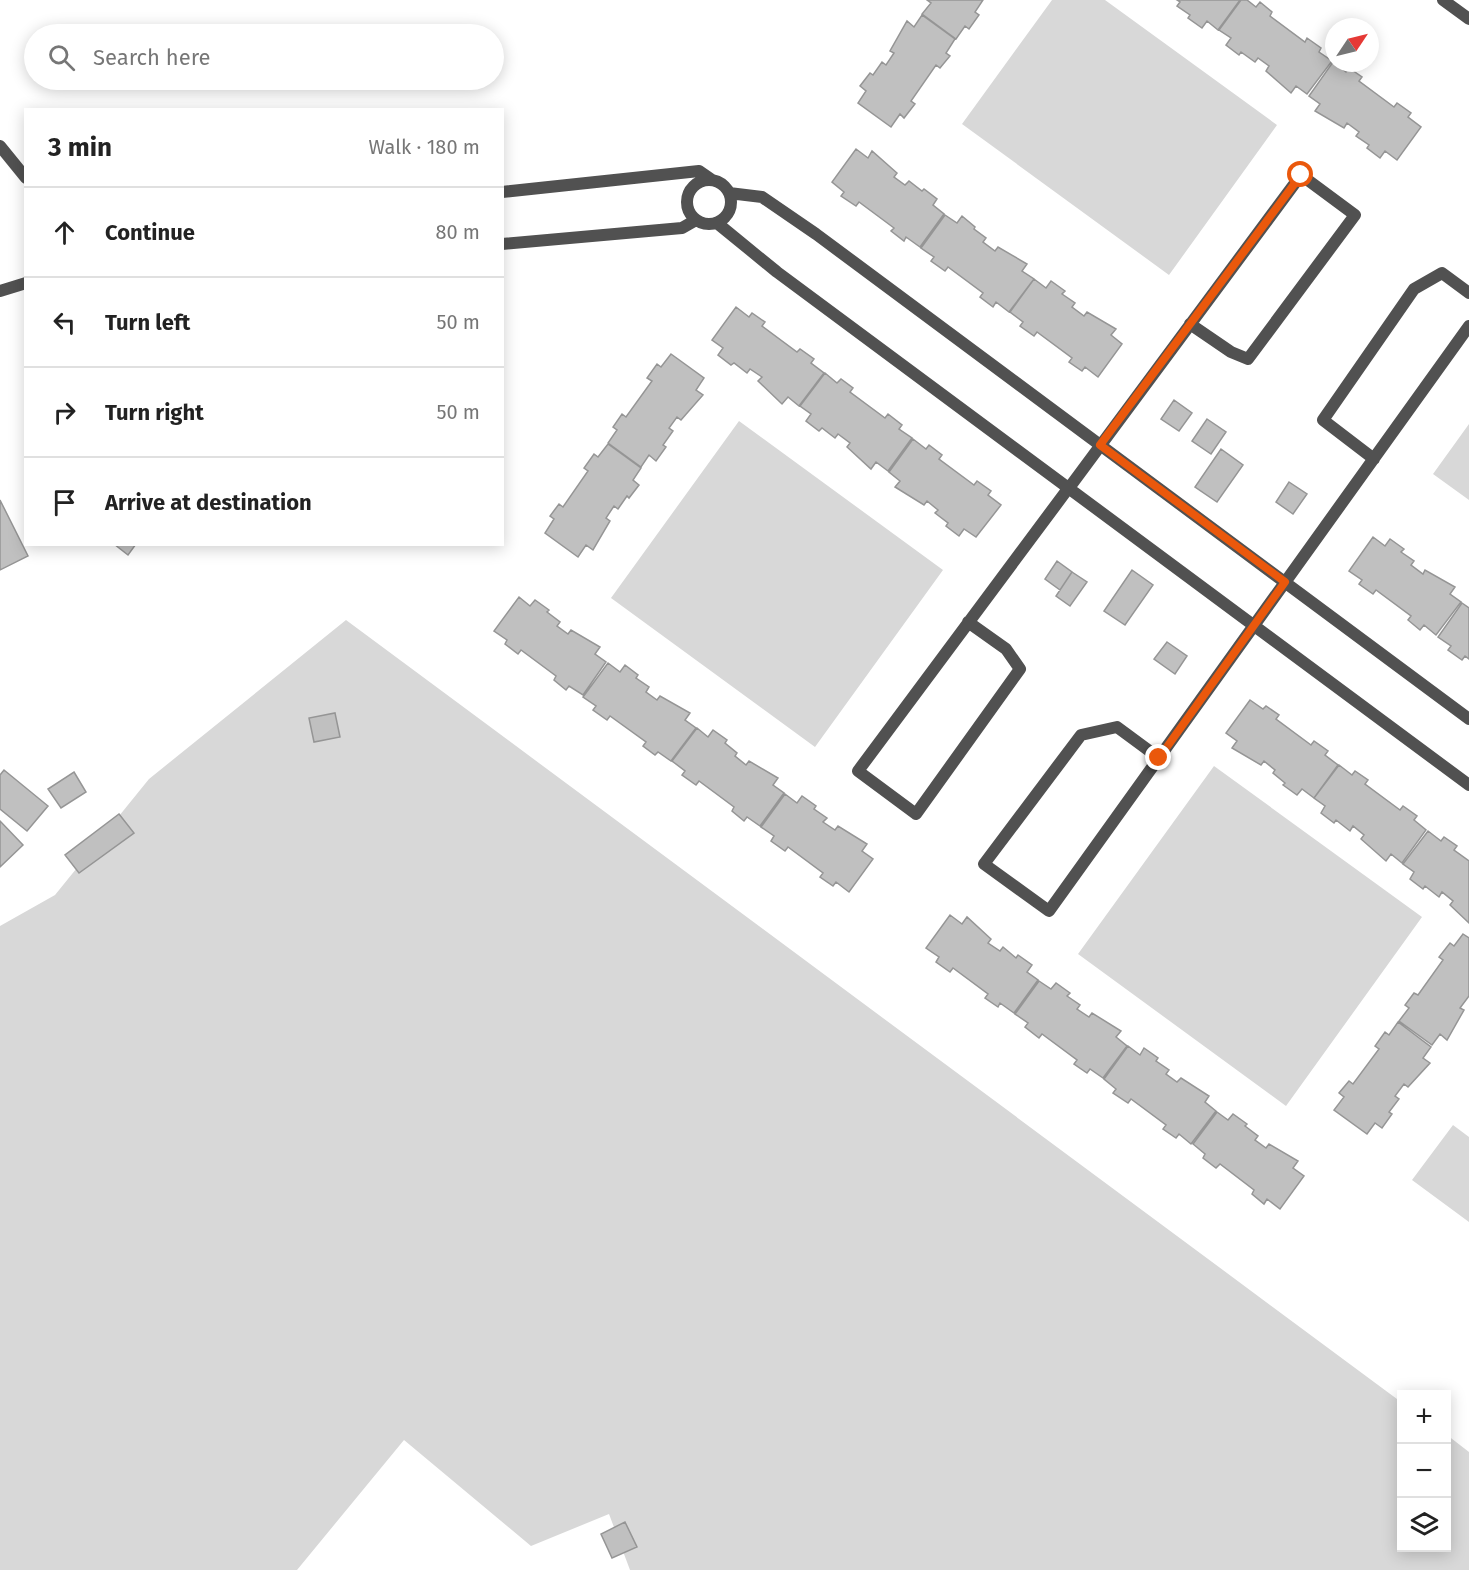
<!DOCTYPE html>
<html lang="en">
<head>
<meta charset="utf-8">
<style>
  body { margin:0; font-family:"Fira Sans",sans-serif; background:#f2f2f2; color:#222 }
  .controls { position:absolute; right:18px; bottom:18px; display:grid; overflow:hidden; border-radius:0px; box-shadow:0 3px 15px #0003 }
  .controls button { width:54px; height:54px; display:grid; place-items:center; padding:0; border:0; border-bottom:2px solid #e0e0e0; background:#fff; color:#222; font:30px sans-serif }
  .compass { position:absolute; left:1325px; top:18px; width:54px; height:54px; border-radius:50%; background:#fff; box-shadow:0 3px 15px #0003; rotate:55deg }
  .stop { position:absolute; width:18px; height:18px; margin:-14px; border:4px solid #ea580c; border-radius:50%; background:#fff }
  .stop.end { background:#ea580c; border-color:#fff; box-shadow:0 2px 6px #0008 }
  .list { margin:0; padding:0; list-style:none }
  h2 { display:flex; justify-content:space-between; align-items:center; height:78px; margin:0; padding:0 24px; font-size:26px }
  h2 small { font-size:20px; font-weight:400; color:#767676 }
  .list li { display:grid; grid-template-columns:39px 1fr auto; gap:18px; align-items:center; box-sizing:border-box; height:90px; padding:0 24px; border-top:2px solid #e0e0e0 }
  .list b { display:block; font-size:22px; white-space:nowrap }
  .list em { font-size:20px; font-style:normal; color:#767676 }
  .icon { flex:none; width:33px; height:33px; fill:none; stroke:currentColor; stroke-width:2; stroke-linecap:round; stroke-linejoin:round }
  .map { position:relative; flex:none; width:1469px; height:1570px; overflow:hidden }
  .search { position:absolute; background:#fff; box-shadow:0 3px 15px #0003; left:24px; top:24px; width:480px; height:66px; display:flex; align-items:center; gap:15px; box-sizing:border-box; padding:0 21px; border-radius:33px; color:#767676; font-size:22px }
  .panel { position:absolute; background:#fff; box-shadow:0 3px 15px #0003; left:24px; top:108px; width:480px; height:438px; border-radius:0px }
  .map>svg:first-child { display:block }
  .green { fill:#d8d8d8 }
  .building { fill:#c0c0c0; stroke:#959595; stroke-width:1.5 }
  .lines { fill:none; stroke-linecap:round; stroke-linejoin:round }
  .lane { stroke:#515151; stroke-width:12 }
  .route { stroke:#ea580c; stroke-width:8 }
</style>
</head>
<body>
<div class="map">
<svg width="1469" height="1570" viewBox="0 0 1469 1570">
  <rect width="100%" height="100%" fill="#fff"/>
  <path class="green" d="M1052,0H1105L1277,125L1169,275L962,124Z
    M739,421L943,570L815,747L611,598Z
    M1469,424V500L1433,474Z
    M346,620L1401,1402L1402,1548H1446L1447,1435L1469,1452V1570H630L609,1514L531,1546L404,1440L297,1570H0V926L55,895L149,779Z
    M1214,766L1422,917L1286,1106L1078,954Z
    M1453,1125L1469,1137V1222L1412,1180Z"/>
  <path class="building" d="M927,0H983L975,12L979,15L969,29L965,26L956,39L922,14L931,3Z
    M1177,0H1240L1218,30L1207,21L1202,28L1188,18L1190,15L1177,6L1180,2Z
    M1241,0H1247L1256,7L1260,2L1272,12L1270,16L1305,42L1307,38L1321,48L1319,52L1332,61L1307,94L1296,86L1291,93L1266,71L1269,66L1258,58L1255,62L1241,52L1239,55L1226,45L1231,38L1219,30Z
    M922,15L955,39L946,53L950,56L940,68L936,65L911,101L915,104L904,118L900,114L891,127L858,103L866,91L860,86L870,73L873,75L882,62L886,65L894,53L890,51L907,21L914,27Z
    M1333,62L1346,72L1349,68L1362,77L1359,81L1394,107L1397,103L1411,113L1408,117L1421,127L1397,160L1385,151L1380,158L1367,148L1369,145L1356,136L1359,132L1347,123L1344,128L1315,111L1320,104L1309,96Z
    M856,149L868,158L872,151L897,173L894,177L905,185L909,181L922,191L924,189L937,199L933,205L944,214L920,247L906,237L904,241L891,231L894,228L859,202L856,206L841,196L844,192L832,182Z
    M945,215L957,223L962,216L975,227L974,229L986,238L983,242L995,251L998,247L1027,264L1022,271L1034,279L1009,312L996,302L993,307L980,297L983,293L948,267L945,271L931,261L934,257L921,248Z
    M1034,279L1046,288L1051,281L1065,291L1062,294L1075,303L1072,307L1084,316L1087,312L1116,329L1111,335L1122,344L1098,377L1085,367L1082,371L1069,362L1072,358L1037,332L1034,336L1020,326L1023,322L1010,312Z
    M736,307L749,317L752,313L765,322L762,326L797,352L800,349L814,359L811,363L824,373L799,406L788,397L782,404L758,381L762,377L750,369L747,373L734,363L731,365L718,355L723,348L712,340Z
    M671,354L704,378L696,390L703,395L681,420L677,417L669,428L673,431L663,445L666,447L656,461L649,455L641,467L608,443L617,430L613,427L622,414L626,417L652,381L647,378L657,364L661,367Z
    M825,373L837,383L841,379L853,388L850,392L885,418L888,414L902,425L899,429L912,438L888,471L876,462L871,469L847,447L850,443L838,434L835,438L822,428L819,431L806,421L811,414L800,406Z
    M1174,400L1192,413L1179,431L1161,419Z
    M1207,419L1226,432L1211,454L1192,441Z
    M913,439L926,449L929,445L942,455L939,459L974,485L977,481L991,491L988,495L1001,505L976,537L964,529L959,536L946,526L948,523L935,513L938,510L927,501L924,505L895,487L900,481L889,472Z
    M608,444L641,468L633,480L639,485L629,498L627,496L618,509L614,506L606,518L610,521L593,550L586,545L578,557L545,533L554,519L550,516L559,504L563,507L588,471L584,468L594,454L598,457Z
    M1221,449L1243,465L1217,502L1195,487Z
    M1289,482L1307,494L1293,514L1276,502Z
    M0,500L28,556L0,570Z
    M1373,537L1385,546L1390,539L1404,549L1401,552L1414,561L1411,565L1423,574L1425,570L1455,587L1450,594L1461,602L1436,635L1424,625L1420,630L1408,620L1411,616L1376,590L1373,594L1359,584L1362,580L1349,571Z
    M114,544H136L128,555Z
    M1057,561L1072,572L1060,590L1045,579Z
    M1132,570L1153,585L1125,625L1104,611Z
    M1072,572L1087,582L1070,606L1056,596Z
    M519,597L530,606L535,600L549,610L547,612L560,622L557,626L568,634L571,630L600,647L595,654L606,662L583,695L569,686L566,690L554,680L556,676L521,650L518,654L505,644L507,640L494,631Z
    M1462,603L1469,608V659L1465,656L1462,660L1448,650L1451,646L1438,637Z
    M1167,642L1187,656L1175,674L1154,659Z
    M608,663L620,672L625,665L638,675L636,678L649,687L646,692L657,700L660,696L690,713L685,720L696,728L671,761L658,752L655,755L643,746L646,742L610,716L607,720L593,710L596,706L583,697Z
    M1250,700L1263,709L1266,706L1279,715L1276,719L1311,745L1314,741L1328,751L1325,755L1338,765L1314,798L1302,789L1297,795L1283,785L1285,783L1273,773L1275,770L1264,761L1261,765L1232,748L1237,741L1226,733Z
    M335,713L340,737L314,742L309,718Z
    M697,728L708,737L713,730L727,740L725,743L737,753L735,756L746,765L749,761L778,778L773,785L784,793L760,826L747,817L744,821L732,811L734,807L699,781L696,785L682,775L685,771L672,761Z
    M1339,765L1352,775L1355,771L1368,780L1365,784L1400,810L1403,806L1417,816L1414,820L1426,830L1402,863L1391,854L1386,861L1361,839L1364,835L1353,826L1350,831L1336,820L1334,823L1321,813L1325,806L1314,798Z
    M4,770L48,806L27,831L0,809V775Z
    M74,772L86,792L61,808L48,789Z
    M785,794L797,803L802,796L816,806L814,809L827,818L823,822L835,830L838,826L867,844L862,851L873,859L849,892L836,882L833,886L820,877L823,873L788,847L785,851L771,841L774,836L761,827Z
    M119,814L134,833L79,873L65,855Z
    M0,821L23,845L0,867Z
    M1428,831L1441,841L1444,837L1457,846L1454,850L1469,861V923L1450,905L1453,901L1442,892L1439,897L1425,886L1423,889L1410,879L1414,872L1403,864Z
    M950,915L962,924L967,917L991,939L988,943L1000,951L1003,947L1016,958L1018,955L1032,965L1027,972L1038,980L1014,1013L1000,1003L998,1007L985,998L988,994L953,968L950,972L936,962L939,957L926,948Z
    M1463,934L1469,938V996L1460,1008L1464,1010L1447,1040L1440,1034L1432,1045L1399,1021L1409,1008L1405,1005L1414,993L1418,995L1443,960L1439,957L1450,943L1454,946Z
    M1039,981L1051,989L1056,983L1070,993L1067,996L1080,1005L1077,1009L1089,1017L1092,1013L1121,1031L1116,1037L1127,1046L1103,1078L1090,1069L1087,1073L1074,1064L1077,1060L1042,1034L1039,1038L1025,1027L1028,1023L1015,1014Z
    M1398,1022L1431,1047L1423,1058L1430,1063L1408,1087L1404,1084L1395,1096L1399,1099L1389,1112L1392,1114L1382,1128L1375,1123L1367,1134L1334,1110L1344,1097L1339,1093L1349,1081L1353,1084L1379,1049L1375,1046L1385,1032L1389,1035Z
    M1128,1046L1140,1055L1144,1048L1158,1058L1156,1061L1169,1070L1166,1074L1177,1082L1181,1078L1209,1096L1205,1102L1216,1111L1191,1144L1179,1134L1176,1138L1163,1129L1166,1125L1131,1099L1128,1103L1113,1093L1116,1089L1104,1079Z
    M1217,1112L1228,1120L1233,1114L1247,1124L1245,1126L1258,1136L1255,1140L1266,1148L1269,1144L1298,1161L1293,1168L1304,1176L1280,1209L1267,1199L1264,1204L1252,1194L1254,1190L1220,1164L1216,1168L1203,1158L1205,1154L1193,1144Z
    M625,1522L637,1547L612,1558L601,1534Z"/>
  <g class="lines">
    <path class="lane" d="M1443,0L1469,19
      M0,146L26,178
      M687 202a22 22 0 1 1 44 0a22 22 0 1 1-44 0Z
      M502,192L699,171L712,180
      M729,193L762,197L816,234L1469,719
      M717,223L777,272L1469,785
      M502,244L682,228L696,220
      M0,291L26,283
      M1374,459L1323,420L1414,289L1442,273L1469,293
      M968,622L1006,649L1020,669L916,814L858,771L1067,490L1069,488C1146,383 1224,279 1301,175L1355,215L1248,359L1231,352L1190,324
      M1159,758L1117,727L1081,735L984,864L1049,911L1469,326"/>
  </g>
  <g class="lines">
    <path class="route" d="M1159,758L1285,582L1100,445L1301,175"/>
  </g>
</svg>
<div class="controls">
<button>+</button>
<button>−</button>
<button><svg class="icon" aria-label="layers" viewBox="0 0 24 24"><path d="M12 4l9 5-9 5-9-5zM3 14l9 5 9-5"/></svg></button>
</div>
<svg class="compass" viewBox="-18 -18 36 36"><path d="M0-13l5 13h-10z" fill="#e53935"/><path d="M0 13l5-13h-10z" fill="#767676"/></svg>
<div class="stop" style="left:1301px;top:175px"></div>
<div class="stop end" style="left:1159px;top:758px"></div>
<div class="search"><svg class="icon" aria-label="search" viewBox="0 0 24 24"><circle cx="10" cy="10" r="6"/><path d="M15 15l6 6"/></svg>Search here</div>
<section class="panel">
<h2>3 min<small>Walk · 180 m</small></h2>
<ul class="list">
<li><svg class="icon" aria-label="ahead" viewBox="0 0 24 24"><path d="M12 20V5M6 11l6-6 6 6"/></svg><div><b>Continue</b></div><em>80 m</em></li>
<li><svg class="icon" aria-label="left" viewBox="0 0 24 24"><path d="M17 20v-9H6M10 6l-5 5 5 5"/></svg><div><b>Turn left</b></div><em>50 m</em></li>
<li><svg class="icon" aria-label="right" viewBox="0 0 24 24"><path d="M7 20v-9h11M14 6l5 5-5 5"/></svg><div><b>Turn right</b></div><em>50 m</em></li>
<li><svg class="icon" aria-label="arrive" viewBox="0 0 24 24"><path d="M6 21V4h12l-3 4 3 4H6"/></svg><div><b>Arrive at destination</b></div></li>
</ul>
</section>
</div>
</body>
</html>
